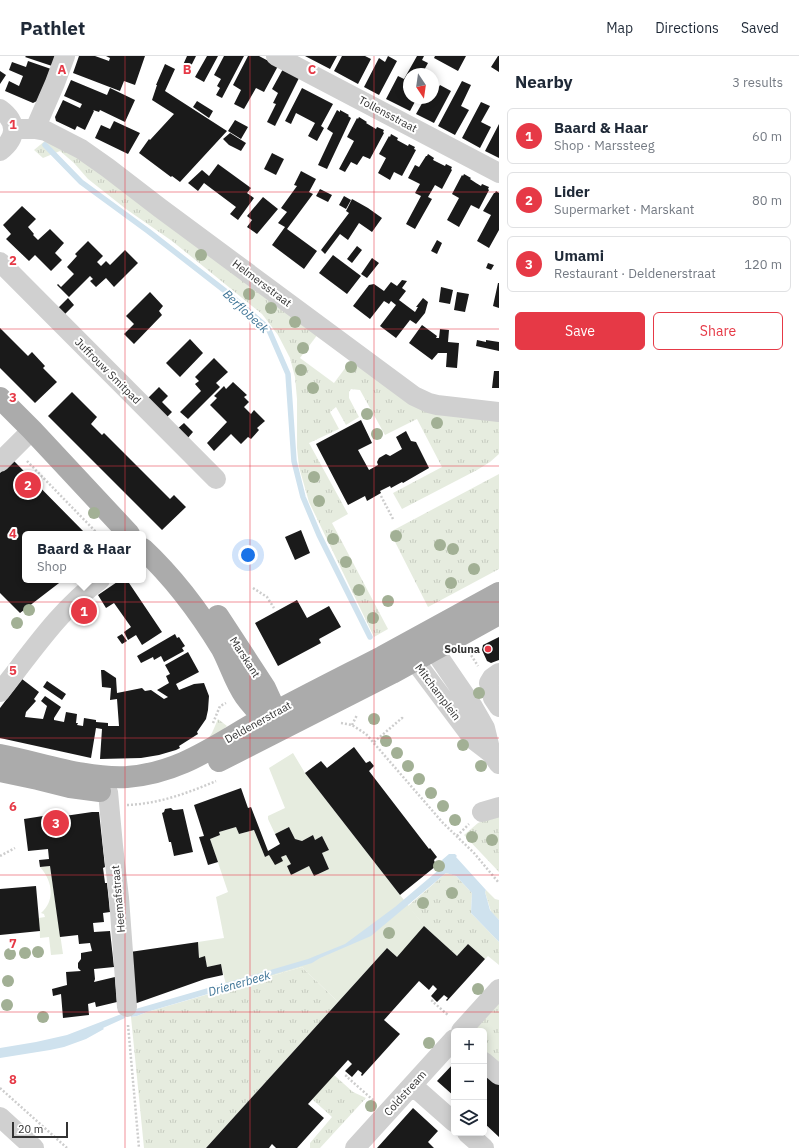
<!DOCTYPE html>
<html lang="en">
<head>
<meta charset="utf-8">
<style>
  body { margin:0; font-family:"IBM Plex Sans",sans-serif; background:#f6f6f7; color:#1f2937 }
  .controls { position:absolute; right:12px; bottom:12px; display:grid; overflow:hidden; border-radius:6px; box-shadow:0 2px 10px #0003 }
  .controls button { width:36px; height:36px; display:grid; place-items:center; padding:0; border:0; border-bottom:1px solid #e0e1e3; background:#fff; color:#1f2937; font:20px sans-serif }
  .compass { position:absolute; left:403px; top:12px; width:36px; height:36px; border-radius:50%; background:#fff; box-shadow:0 2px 10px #0003; rotate:167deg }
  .scale { position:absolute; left:12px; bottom:10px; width:56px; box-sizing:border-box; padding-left:4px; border:2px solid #333; border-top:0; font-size:11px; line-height:14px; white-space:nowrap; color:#333; -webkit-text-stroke:3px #fff; paint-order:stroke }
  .you { position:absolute; left:248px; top:499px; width:14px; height:14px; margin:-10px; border:3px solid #fff; border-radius:50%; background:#1a73e8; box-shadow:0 0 0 6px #1a73e833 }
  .badge { display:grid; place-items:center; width:26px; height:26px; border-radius:50%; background:#e63946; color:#fff; font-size:13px; font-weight:700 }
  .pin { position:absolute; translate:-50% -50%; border:2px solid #fff; box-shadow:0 1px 4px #0006 }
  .popup { position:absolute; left:22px; top:475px; width:124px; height:52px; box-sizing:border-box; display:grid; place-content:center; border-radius:6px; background:#fff; filter:drop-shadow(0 1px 3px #0005); font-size:13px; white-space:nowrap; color:#747a83 }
  .popup b { font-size:15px; color:#1f2937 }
  .popup::after { content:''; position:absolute; left:50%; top:100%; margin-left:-8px; border:8px solid transparent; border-top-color:#fff }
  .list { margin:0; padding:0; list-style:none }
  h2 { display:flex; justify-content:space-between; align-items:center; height:52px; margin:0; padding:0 16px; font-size:17px }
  h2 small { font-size:13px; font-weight:400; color:#747a83 }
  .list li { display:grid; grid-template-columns:26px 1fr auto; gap:12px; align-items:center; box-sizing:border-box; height:56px; margin:0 8px 8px; padding:0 8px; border:1px solid #e0e1e3; border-radius:6px }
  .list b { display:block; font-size:15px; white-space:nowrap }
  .list p { margin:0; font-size:13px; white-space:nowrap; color:#747a83 }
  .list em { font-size:13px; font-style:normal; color:#747a83 }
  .actions { display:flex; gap:8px; padding:12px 16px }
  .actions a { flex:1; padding:9px 0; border:1px solid #e63946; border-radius:6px; text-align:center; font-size:14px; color:#e63946 }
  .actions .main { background:#e63946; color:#fff }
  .icon { flex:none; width:22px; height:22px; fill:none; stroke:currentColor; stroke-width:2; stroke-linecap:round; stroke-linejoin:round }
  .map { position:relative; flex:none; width:499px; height:1092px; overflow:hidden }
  header { display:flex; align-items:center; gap:24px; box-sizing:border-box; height:56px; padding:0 20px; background:#fff; border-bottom:1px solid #e0e1e3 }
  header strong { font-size:19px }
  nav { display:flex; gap:22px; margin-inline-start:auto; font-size:14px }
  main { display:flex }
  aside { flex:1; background:#fff }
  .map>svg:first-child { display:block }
  .grass { fill:url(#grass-tufts) }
  .garden { fill:#e6ecdf }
  .water { fill:#cfe2ee }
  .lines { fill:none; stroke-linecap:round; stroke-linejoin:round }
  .stream { stroke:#cfe2ee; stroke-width:5.5 }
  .building { fill:#1a1a1a }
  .path { stroke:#cdcdcd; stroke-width:2.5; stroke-dasharray:2 2; stroke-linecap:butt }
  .minor { stroke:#d0d0d0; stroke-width:20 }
  .major { stroke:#ababab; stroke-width:22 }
  .tree { fill:#a2b095 }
  .grid { fill:none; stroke:#e63946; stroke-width:1; stroke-opacity:0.55 }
  .poi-dot { fill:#e63946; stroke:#fff; stroke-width:1.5 }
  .labels { text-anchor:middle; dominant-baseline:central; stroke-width:4; stroke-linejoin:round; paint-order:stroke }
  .street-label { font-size:11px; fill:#333; stroke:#fff }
  .poi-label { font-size:11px; font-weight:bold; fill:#333; stroke:#fff; text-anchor:end }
  .water-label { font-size:12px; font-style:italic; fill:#3f7597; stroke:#fff }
  .grid-label { font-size:13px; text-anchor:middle; font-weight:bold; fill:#e63946; stroke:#fff; stroke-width:4; stroke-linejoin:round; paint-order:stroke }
</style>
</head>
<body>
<header>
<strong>Pathlet</strong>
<nav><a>Map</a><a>Directions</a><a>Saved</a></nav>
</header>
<main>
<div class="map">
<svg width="499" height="1092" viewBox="0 0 499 1092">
  <defs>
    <pattern id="grass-tufts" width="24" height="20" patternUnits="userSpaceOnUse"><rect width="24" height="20" fill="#e6ecdf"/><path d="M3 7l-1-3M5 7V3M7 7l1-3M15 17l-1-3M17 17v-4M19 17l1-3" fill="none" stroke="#c6cbc0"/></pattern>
  </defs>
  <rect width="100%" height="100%" fill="#fff"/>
  <path class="grass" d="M46,84L101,115L318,278L300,302L334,327L352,303L410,345L499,362V398L490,406L477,414L402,453L393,437L442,411L417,363L385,379L360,334L351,333L349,336V342L359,361L346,369L336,351L330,356L339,373L309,387L348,458L332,467L388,573L374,581L309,446L299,411L297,392V343L295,321L290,302L278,279L262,258L172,185L126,153L88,123L74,107L60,95L43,102L34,94Z
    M499,418V513L428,551L390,476Z
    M218,663L227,670L214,682L205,687L212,677Z
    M499,758V816L464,779L478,767Z
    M446,817L456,820L472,837L471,857L499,886V909L488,900L485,903L468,888L457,900L426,872L408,850Z
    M486,834L495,843L499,844V864L491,856L485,836Z
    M302,911L338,946L206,1092H144L131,961L137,960L147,956Z
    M499,945V1013L484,999V975H473Z
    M334,1019L353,1036L366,1042L320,1092H310V1087L332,1061L312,1043Z"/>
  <path class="garden" d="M293,697L305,717L400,839L426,872L397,901L387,892L338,946L302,911L227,933L221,908L207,911L205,901L199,902L198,886L224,882L216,841L228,836L210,783L220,779L219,776L236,771L239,778L254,774L265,801L269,799L281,801L286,799L291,808L287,810L291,819L309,810L314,820L329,813L322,797L329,794L322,780L315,784L313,779L302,785L295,783L289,771L275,778L268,763V760L285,752L269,712Z
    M50,810L63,898L51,899L49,881L40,882L39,862L45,861L44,858L41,857C56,844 52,824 40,811Z"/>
  <path class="water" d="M449,798H455L457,800L456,801L486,834L485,836L490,854L499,864V886L471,857L472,837L456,820L446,817L371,880L320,902L312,907L147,956L137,960L131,961L130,955L139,952L308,903L345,888L395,851L441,812L443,808L442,804Z
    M124,957L125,962L103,972L104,973L86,983L64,991L50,994L0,1002V992L36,986L67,979Z"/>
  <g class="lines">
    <path class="stream" d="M45,89L81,126L148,175L229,238L268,272L288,318L294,405L303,441L319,479L370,581"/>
  </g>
  <path class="building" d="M26,0H55L52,10L25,1Z
    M79,0H95L109,5L110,2L106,0H145L135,29L124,25L120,35L73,17Z
    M187,0H196L190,12L183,9Z
    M207,0H218L204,26L195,21Z
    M224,0H244L222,42L216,39L220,32L217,30L221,23L214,19Z
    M248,0H259L278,10L264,36L256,32L244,53L234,48L241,34L233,29Z
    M305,0H337L330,13Z
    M342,0H365L371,3L358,28L334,15Z
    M388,0L397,5L379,39L364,31L379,2L385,6Z
    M417,0H424L422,4L428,7L422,18H409V42H417L410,55L386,43L398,20L404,23Z
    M435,0H466L458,15L434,2Z
    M498,0H499V16L491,11Z
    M28,5L51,13L37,45L33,47L5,35L9,25L19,30L23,20L9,14L12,6L26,11Z
    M165,8L175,13L165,35L227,75L180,126L172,120L171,121L139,97L149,83L150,84L174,58L152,44L157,29H156Z
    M283,13L299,22L275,70L267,66L276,48L273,47L278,37L272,33Z
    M0,15L6,19L0,28Z
    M71,24L107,39L110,32L135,44L125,66L100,54L99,56L93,54L94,55L85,74L77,70L75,74L56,65L55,61L63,44L80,52L82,48L64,40Z
    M462,25L471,29L461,50L469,54L455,79L438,70Z
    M440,29L451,35L434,67L416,58L425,42H433Z
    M302,32L333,48L321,70L324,72L317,85L308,80L315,67L296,57L291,68L285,65Z
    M197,45L213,55L209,62L193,51Z
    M481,46L490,50L481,66L491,71L480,92L462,82Z
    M337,54L340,56V54L349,59L348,60L351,62L327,113L318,109L333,77L327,73Z
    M359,61L367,66L366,67L376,73L377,71L384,74L383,76L384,77L370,103L363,100L357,109L351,106L345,116L339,113L354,85L347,81L357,62L358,63Z
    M235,64L248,71L241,83L228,75Z
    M114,65L140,77L128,98L95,82L101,69L110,73Z
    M499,68V102L485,95Z
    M230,77L246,87L241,95L229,89L223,83Z
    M391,78L398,82L397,84L408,90L409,88L415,91L414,93L416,94L402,120L394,116L390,124L378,117L386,102L379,98L389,80L390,81Z
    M272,97L284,103L276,119L264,113Z
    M428,98L434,102L433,104L445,110L446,108L452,111L451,113L452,114L442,133L435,129L428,141L432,143L415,173L406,168L421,140L415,137L420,128L408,122L415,109L419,111L426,100H427Z
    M218,108L251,132L247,137L254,142L238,164L230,158L236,151L204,127L198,135L188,127L202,114L209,120Z
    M301,115L316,123L309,136L313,138L287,173L317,195L304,213L272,189L285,171L278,167L287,156L281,152L297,130L294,129Z
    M464,118L471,122L470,123L476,127L481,130L482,128L489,131L488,133L489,134L479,153L471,149L459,171L447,164L459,142L452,138L462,119L463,120Z
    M320,133L332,139L328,146L316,140Z
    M496,135L499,137V174L489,192L477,185L491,159L483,155L494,137H495Z
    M344,140L351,144L346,153L339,149Z
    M263,141L278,153L257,178L247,171L252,164L247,160Z
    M352,143L368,152L382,162L372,176L359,167L348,184L340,178L325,198L321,194L349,157L346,155Z
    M22,150L36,163L28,171L34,178L33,179L38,184L50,173L64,187L55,197L62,204L51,215L35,199L29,205L6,183L11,178L3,169Z
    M437,184L442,187L437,198L431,195Z
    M88,185L103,200L97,206L101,210L106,205L110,209L125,194L138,207L114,231L106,222L96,231L90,225L93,223L90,220L69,241L57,229L58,228L61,231L74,218L67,211L77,200L75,198Z
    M357,190L362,194L352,207L347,203Z
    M333,199L361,220L347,238L319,217Z
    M372,202L379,207L367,222L361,218Z
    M488,207L494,209L491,214L486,212Z
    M402,224L407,225L402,232L406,235L399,244L415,256L418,251H416L423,242L428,246L425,257L416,268L410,264L396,282L380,270L396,249L391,245L389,248L384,245L370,263L353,250L369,229L374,228L384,235L391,226L397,230Z
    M498,227H499V252L493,250Z
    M441,231L453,234L450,248L439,246Z
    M150,236L163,250L159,255L162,259L134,288L124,278L134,268L126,260Z
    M457,236L469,238L465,256L454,254Z
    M68,242L74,249L63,260L56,254Z
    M422,269L437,280L436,282H439L440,273L449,274L448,286L459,287L457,312L446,311L447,297H438L432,304L409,287Z
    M0,272L28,300L32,296L45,310L43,312L57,326L35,347L0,312Z
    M190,283L203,297L180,321L166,307Z
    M477,284L486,286V284L499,286V295L476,290Z
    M214,302L228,316L216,327L220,331L188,363L180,356L201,335L195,328L199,325L195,321Z
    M494,315H499V332H492Z
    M233,326L247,339L244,341L249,346L244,351L251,358L254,354L265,365L257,372L259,374L251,383L248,381L241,388L231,378L214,395L207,387L227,366L210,349L217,342L214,340L224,330L226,333Z
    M159,331L168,340L162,346L172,356L165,363L146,344Z
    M72,336L97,361L91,368L102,379L104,377L170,443L174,439L186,451L162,474L48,360Z
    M361,364L372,387L358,394L369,414L378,409L377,406L379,402L386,398L390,400L402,393L396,381L406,375L411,385L416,386L429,412L403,427L402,426L391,432L390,430L380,435L381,437L367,445L365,440L348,449L316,388Z
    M184,367L193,376L186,384L176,374Z
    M13,404L86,478H25V524H63L20,557L0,537V417Z
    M301,474L310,497L295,504L285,481Z
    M120,524H127L162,576L142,589L136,579L128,584L124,576L131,571L114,547L106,552L98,539Z
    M297,544L307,562L329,550L341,571L319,583L321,587L278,610L255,567Z
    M84,546L98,560L88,569L75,555Z
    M122,578L127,585L122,588L117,581Z
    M175,578L177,582L179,581L185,590L182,592L184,595L164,606L161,600L154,604L153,601L141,607L137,600Z
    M499,581V604L491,607L487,605L482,594L483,589Z
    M188,596L199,616L176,628L179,634L194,628L204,627L209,640L208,654L206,663L197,676L198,678L179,690L180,692L176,694L159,699L141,702L100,703L102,673L96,672L91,702L0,682V652L22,623L39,636L34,643L36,645L26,656L25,661L43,663L47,650L41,645L45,640L61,651L54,662V664L64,666L66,656L77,658L76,667H78L77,669L83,670L84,662L96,664V666L108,667V670H119L117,643L110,644L111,632L102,631L101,614H104L116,622L117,637L142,632L145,635L151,634L164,643L168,641L157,634L169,627L166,620L170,618L165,609Z
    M47,625L66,638L62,644L43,631Z
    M354,691L366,707L370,705L374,710L369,715L429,793L430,792L437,801L434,804L436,810L400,839L305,717L321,705L327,712Z
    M241,732L248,752L251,751L268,795L280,788L275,778L289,771L295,783L302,785L313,779L315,784L322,780L329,794L322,797L329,813L314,820L309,810L291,819L287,810L291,808L286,799L281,801L283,805L275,809L269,799L265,801L254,774L239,778L236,771L219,776L220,779L210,783L218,806L208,809L199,781L204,780L194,749Z
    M171,752L173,754H175L183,753L193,796L174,800L171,786H169L162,757L164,756L165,753Z
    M92,756H99L105,811L103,812L105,827H107L110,856L103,857L104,866L93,867L94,876L110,875L114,911L94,913L95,923L94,926L115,921L117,946L96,951L95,946L88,948L89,959L63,962L61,938L53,940L52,933L67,929L66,916L81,915L78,912V907L81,903V897L92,895L90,887L79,888L78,879L60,881L50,810L40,811L39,804L49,803L48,793L28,795L24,763L43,760L44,763Z
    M36,830L40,875L0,879V833Z
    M424,870L457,900L468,888L485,903L447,945L446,944L448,942L444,939L437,946L431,940L437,933L433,929L429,934L419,925L384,964L400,978L362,1020L361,1019L362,1017L358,1014L352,1021L345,1015L352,1008L348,1004L308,1048L324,1062L297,1092H276L272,1088L269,1092H206L387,892L397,901Z
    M198,886L199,902L205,900L207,911L221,908L223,919L205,923L134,948L130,896Z
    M454,1007V1040L437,1025Z
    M484,1011L499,1025V1081L484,1067Z
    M413,1052L438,1075L428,1086L434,1092H377Z"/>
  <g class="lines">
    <path class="path" d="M27,405L98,478
      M381,440L393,463
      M253,532L267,541L274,552
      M469,596L478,610
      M213,667L220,650L226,647
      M341,667L352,669L366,678L443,767L474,797L499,827
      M352,669L357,659
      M374,686L402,662L404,664
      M127,749C158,748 188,737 216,725
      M457,780L469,768
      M0,800L15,792
      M433,944L432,945L449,960
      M128,969L139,1092
      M347,1019L346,1020L373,1044
      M0,1032L67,1092"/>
    <path class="minor" d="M276,0L499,117
      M0,53C18,66 17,82 0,95
      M13,73H35L46,75L81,93L108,112L160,152L414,340L429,347L437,349L499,356
      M35,73L55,27L65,0
      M0,206L216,423
      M0,406L32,374
      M499,617L492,622L489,627L493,642L499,651
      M0,636C31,597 60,553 100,524
      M491,697L485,672L473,651L449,616L434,594L414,584V604L474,684L491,697L499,708
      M108,736L113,790L119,842L127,951
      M482,756L499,751
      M461,975L499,933
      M484,1006L499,1019
      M412,1029L454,1066
      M0,1061L34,1092
      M467,1077L484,1092
      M355,1092L454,983"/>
    <path class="major" d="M0,342L32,374L129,478
      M143,493C174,522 200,557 222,593C230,608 235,626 245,640C253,651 264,662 274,671
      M218,560L265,632L276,656L277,669
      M0,699C42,707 84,723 127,721C182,717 218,687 264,662C303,641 343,621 382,601C421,580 460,558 499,537
      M219,705L392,617L499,558
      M0,715L38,723L70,731L100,735"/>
  </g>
  <g class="tree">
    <circle cx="201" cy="199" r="6"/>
    <circle cx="249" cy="238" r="6"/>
    <circle cx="271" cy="252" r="6"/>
    <circle cx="295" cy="266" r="6"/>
    <circle cx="303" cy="292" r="6"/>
    <circle cx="351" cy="311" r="6"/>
    <circle cx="301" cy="314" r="6"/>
    <circle cx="313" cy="332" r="6"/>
    <circle cx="367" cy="358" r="6"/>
    <circle cx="437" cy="367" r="6"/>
    <circle cx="377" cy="378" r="6"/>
    <circle cx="314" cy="421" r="6"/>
    <circle cx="319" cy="445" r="6"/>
    <circle cx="94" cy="457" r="6"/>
    <circle cx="396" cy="480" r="6"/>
    <circle cx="333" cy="483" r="6"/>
    <circle cx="440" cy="489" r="6"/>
    <circle cx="453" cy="493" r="6"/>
    <circle cx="346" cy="506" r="6"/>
    <circle cx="474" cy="513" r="6"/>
    <circle cx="451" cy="527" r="6"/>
    <circle cx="359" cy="534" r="6"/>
    <circle cx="388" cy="545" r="6"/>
    <circle cx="29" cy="554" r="6"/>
    <circle cx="373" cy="562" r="6"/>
    <circle cx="17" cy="567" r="6"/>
    <circle cx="479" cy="637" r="6"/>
    <circle cx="374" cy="663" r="6"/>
    <circle cx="386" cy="685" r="6"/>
    <circle cx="463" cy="689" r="6"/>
    <circle cx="397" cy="697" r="6"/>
    <circle cx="408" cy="710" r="6"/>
    <circle cx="481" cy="710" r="6"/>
    <circle cx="419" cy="723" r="6"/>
    <circle cx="431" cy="737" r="6"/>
    <circle cx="443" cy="750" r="6"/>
    <circle cx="455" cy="764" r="6"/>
    <circle cx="472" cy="781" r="6"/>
    <circle cx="492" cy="784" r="6"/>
    <circle cx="439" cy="810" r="6"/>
    <circle cx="452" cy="837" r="6"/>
    <circle cx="423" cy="847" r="6"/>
    <circle cx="389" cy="877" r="6"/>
    <circle cx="38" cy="896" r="6"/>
    <circle cx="25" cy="897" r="6"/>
    <circle cx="10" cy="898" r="6"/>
    <circle cx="8" cy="925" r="6"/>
    <circle cx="478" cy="933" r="6"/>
    <circle cx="7" cy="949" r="6"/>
    <circle cx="43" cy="961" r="6"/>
    <circle cx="429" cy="987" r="6"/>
    <circle cx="371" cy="1050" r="6"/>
  </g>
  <path class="grid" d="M125,0V1092M250,0V1092M374,0V1092M0,136H499M0,273H499M0,410H499M0,546H499M0,682H499M0,819H499M0,956H499"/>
  <circle class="poi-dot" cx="488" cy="593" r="4"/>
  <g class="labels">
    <g class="street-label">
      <text transform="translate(388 58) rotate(28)">Tollensstraat</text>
      <text transform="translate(262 227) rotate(37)">Helmersstraat</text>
      <text transform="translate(108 315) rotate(45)">Juffrouw Smitpad</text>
      <text transform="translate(245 601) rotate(57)">Marskant</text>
      <text transform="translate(438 636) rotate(53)">Mitchamplein</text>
      <text transform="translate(258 666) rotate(-29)">Deldenerstraat</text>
      <text transform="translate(118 843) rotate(-95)">Heemafstraat</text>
      <text transform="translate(405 1037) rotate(-48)">Coldstream</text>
    </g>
    <g class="poi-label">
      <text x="480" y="593">Soluna</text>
    </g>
    <g class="water-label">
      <text transform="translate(246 255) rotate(43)">Berflobeek</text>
      <text transform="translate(239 927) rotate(-16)">Drienerbeek</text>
    </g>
  </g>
  <g class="grid-label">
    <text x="62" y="18">A</text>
    <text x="187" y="18">B</text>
    <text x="312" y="18">C</text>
    <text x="13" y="73">1</text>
    <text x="13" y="209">2</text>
    <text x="13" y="346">3</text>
    <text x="13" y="482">4</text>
    <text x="13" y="619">5</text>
    <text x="13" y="755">6</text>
    <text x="13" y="892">7</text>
    <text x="13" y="1028">8</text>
  </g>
</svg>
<div class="controls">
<button>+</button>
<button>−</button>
<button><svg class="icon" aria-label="layers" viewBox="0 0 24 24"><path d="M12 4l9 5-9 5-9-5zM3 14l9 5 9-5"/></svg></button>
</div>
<svg class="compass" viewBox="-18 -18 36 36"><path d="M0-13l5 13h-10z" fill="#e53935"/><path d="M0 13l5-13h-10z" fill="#747a83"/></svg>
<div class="scale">20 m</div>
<div class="you"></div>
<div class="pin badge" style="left:84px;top:555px">1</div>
<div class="popup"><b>Baard &amp; Haar</b>Shop</div>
<div class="pin badge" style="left:28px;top:429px">2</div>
<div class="pin badge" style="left:56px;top:767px">3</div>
</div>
<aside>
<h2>Nearby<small>3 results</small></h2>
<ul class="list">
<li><span class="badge">1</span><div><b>Baard &amp; Haar</b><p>Shop · Marssteeg</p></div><em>60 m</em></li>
<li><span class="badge">2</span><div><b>Lider</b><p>Supermarket · Marskant</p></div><em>80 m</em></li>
<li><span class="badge">3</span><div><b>Umami</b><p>Restaurant · Deldenerstraat</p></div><em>120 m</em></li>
</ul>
<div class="actions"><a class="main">Save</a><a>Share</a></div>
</aside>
</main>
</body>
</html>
